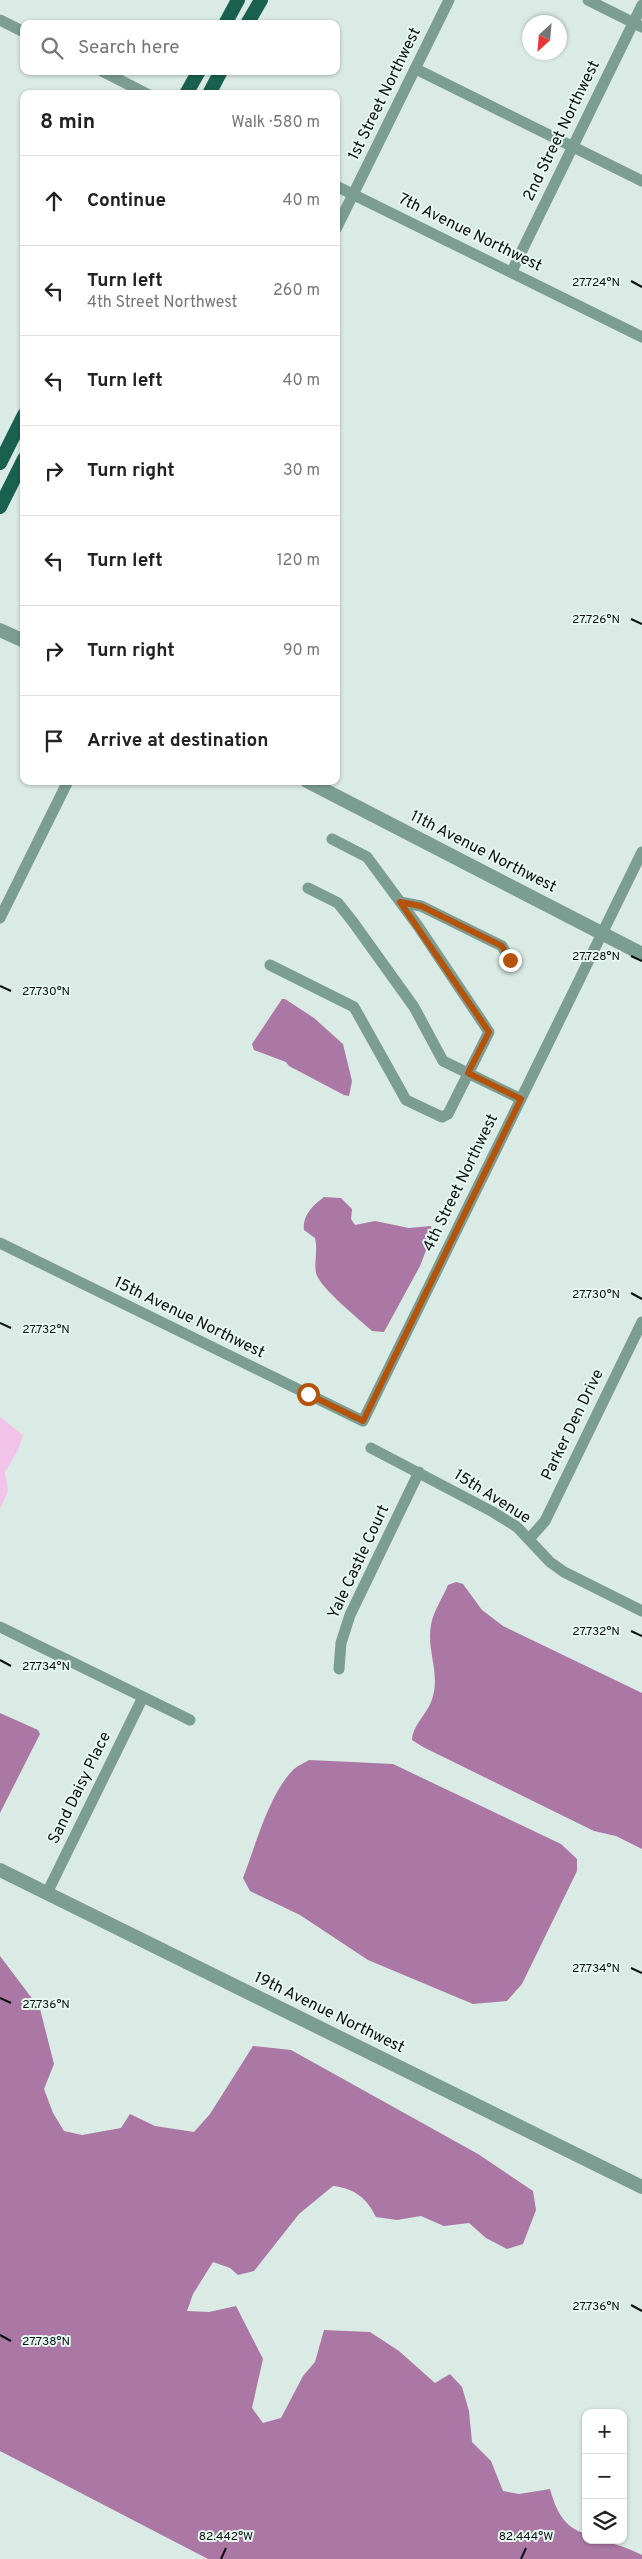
<!DOCTYPE html>
<html lang="en">
<head>
<meta charset="utf-8">
<style>
  body { margin:0; font-family:Overpass,sans-serif; background:#f2f2f2; color:#222 }
  .controls { position:absolute; right:15px; bottom:15px; display:grid; overflow:hidden; border-radius:10px; box-shadow:0 1px 4px #0004 }
  .controls button { width:45px; height:45px; display:grid; place-items:center; padding:0; border:0; border-bottom:1px solid #e0e0e0; background:#fff; color:#222; font:25px sans-serif }
  .compass { position:absolute; left:522px; top:15px; width:45px; height:45px; border-radius:50%; background:#fff; box-shadow:0 1px 4px #0004; rotate:206deg }
  .stop { position:absolute; width:15px; height:15px; margin:-11px; border:4px solid #b45309; border-radius:50%; background:#fff }
  .stop.end { background:#b45309; border-color:#fff; box-shadow:0 1px 5px #0008 }
  .list { margin:0; padding:0; list-style:none }
  h2 { display:flex; justify-content:space-between; align-items:center; height:65px; margin:0; padding:0 20px; font-size:21px }
  h2 small { font-size:16px; font-weight:400; color:#767676 }
  .list li { display:grid; grid-template-columns:32px 1fr auto; gap:15px; align-items:center; box-sizing:border-box; height:90px; padding:0 20px; border-top:1px solid #e0e0e0 }
  .list b { display:block; font-size:19px; white-space:nowrap }
  .list p { margin:0; font-size:16px; white-space:nowrap; color:#767676 }
  .list em { font-size:16px; font-style:normal; color:#767676 }
  .icon { flex:none; width:28px; height:28px; fill:none; stroke:currentColor; stroke-width:2; stroke-linecap:round; stroke-linejoin:round }
  .map { position:relative; flex:none; width:642px; height:2559px; overflow:hidden }
  .search { position:absolute; background:#fff; box-shadow:0 1px 4px #0004; left:20px; top:20px; width:320px; height:55px; display:flex; align-items:center; gap:12px; box-sizing:border-box; padding:0 18px; border-radius:10px; color:#767676; font-size:19px }
  .panel { position:absolute; background:#fff; box-shadow:0 1px 4px #0004; left:20px; top:90px; width:320px; height:695px; border-radius:10px }
  .map>svg:first-child { display:block }
  .green { fill:#f1c3ea }
  .water { fill:#ab77a4 }
  .lines { fill:none; stroke-linecap:round; stroke-linejoin:round }
  .minor { stroke:#7c9d92; stroke-width:11 }
  .tertiary { stroke:#7c9d92; stroke-width:14 }
  .primary { stroke:#19614e; stroke-width:14 }
  .route { stroke:#b45309; stroke-width:6 }
  .ticks { fill:none; stroke:#0b100e; stroke-width:2 }
  .labels { text-anchor:middle; dominant-baseline:central; stroke-width:4; stroke-linejoin:round; paint-order:stroke }
  .street-label { font-size:16px; fill:#0b100e; stroke:#e7f7f1 }
  .ticks-label { font-size:12px; text-anchor:middle; fill:#0b100e; stroke:#e7f7f1; stroke-width:4; stroke-linejoin:round; paint-order:stroke }
</style>
</head>
<body>
<div class="map">
<svg width="642" height="2559" viewBox="0 0 642 2559">
  <rect width="100%" height="100%" fill="#daeae4"/>
  <path class="green" d="M0,1417L23,1435L18,1450L5,1472L8,1491L0,1509Z"/>
  <path class="water" d="M282,999H285L314,1018L343,1044L352,1081L349,1096L344,1095L289,1066L286,1062L254,1050L252,1044Z
    M324,1197L341,1198L352,1209L351,1219L355,1225L375,1221L409,1228L431,1226L432,1235L420,1266L384,1332L372,1331C359,1319 320,1288 316,1273C314,1261 318,1250 315,1238L304,1230C302,1216 313,1205 324,1197Z
    M456,1582L463,1584L482,1610L503,1626L642,1693V1849L616,1836L594,1831L423,1747L412,1740C413,1725 426,1715 431,1702C442,1676 426,1651 431,1625C433,1612 443,1597 448,1585Z
    M0,1713L38,1730L40,1734L0,1813Z
    M309,1760L393,1764L561,1844L577,1859V1871L522,1984L507,2001L473,2004L368,1960L300,1915L250,1891L243,1878C255,1847 269,1794 293,1770C297,1766 304,1763 309,1760Z
    M0,1956L40,2009L54,2064L44,2089L53,2113L64,2131L82,2135L121,2128L130,2114L155,2126L194,2132L210,2114L253,2046L291,2050L478,2154L533,2191L536,2210L523,2244L507,2249L486,2238L469,2223L444,2226L421,2216L397,2220L376,2217C366,2197 355,2189 333,2186L299,2214L254,2271L238,2275L230,2268L213,2262L193,2294L187,2311L209,2312L236,2306L263,2359L252,2408L263,2423L281,2418L303,2376L315,2362L324,2330L370,2332L399,2351L435,2383L450,2374L462,2387L469,2411L472,2442L491,2461L503,2491L519,2494L550,2489C556,2510 563,2527 586,2534V2540C607,2540 623,2546 642,2555V2559H208L0,2451Z"/>
  <g class="lines">
    <path class="minor" d="M588,0L642,27
      M0,20L24,32
      M416,69L642,181
      M102,71L147,94
      M336,186L642,337
      M336,229L449,0
      M512,271L642,5
      M308,888L338,903L353,922L414,1007L443,1061L521,1099
      M400,902L421,906L502,946L510,960
      M0,918L68,781
      M270,965L354,1007L406,1100L442,1117L448,1114L489,1032L418,926L367,857L332,839
      M0,1243L363,1421L642,852
      M371,1448L493,1512L517,1527L550,1562L564,1572L642,1611
      M529,1539L545,1521L642,1322
      M0,1627L190,1720
      M339,1669L341,1643L350,1615L419,1472
      M47,1893L143,1697"/>
    <path class="tertiary" d="M0,630L24,641
      M307,781L642,954
      M0,1870L642,2187"/>
    <path class="primary" d="M225,24L238,0
      M247,24L261,0
      M186,94L199,71
      M209,94L221,71
      M0,463L24,415
      M0,507L24,459"/>
  </g>
  <g class="lines">
    <path class="route" d="M308,1394L363,1421L521,1099L468,1073L489,1032L400,902L421,906L502,946L510,960"/>
  </g>
  <path class="ticks" d="M631,281L642,287M631,619L642,624M631,956L642,961M0,986L11,991M631,1293L642,1299M0,1323L11,1328M631,1631L642,1636M0,1660L11,1666M631,1968L642,1973M0,1998L11,2003M631,2305L642,2311M0,2335L11,2341M221,2559L226,2548M521,2559L526,2548"/>
  <g class="labels">
    <g class="street-label">
      <text transform="translate(385 94) rotate(-64)">1st Street Northwest</text>
      <text transform="translate(562 131) rotate(-64)">2nd Street Northwest</text>
      <text transform="translate(470 233) rotate(26)">7th Avenue Northwest</text>
      <text transform="translate(483 852) rotate(27)">11th Avenue Northwest</text>
      <text transform="translate(461 1183) rotate(-64)">4th Street Northwest</text>
      <text transform="translate(189 1318) rotate(26)">15th Avenue Northwest</text>
      <text transform="translate(573 1425) rotate(-64)">Parker Den Drive</text>
      <text transform="translate(492 1497) rotate(32)">15th Avenue</text>
      <text transform="translate(359 1562) rotate(-65)">Yale Castle Court</text>
      <text transform="translate(80 1788) rotate(-64)">Sand Daisy Place</text>
      <text transform="translate(329 2013) rotate(26)">19th Avenue Northwest</text>
    </g>
  </g>
  <g class="ticks-label">
    <text x="596" y="286">27.724°N</text>
    <text x="596" y="623">27.726°N</text>
    <text x="596" y="960">27.728°N</text>
    <text x="46" y="995">27.730°N</text>
    <text x="596" y="1298">27.730°N</text>
    <text x="46" y="1333">27.732°N</text>
    <text x="596" y="1635">27.732°N</text>
    <text x="46" y="1670">27.734°N</text>
    <text x="596" y="1972">27.734°N</text>
    <text x="46" y="2008">27.736°N</text>
    <text x="596" y="2310">27.736°N</text>
    <text x="46" y="2345">27.738°N</text>
    <text x="226" y="2540">82.442°W</text>
    <text x="526" y="2540">82.444°W</text>
  </g>
</svg>
<div class="controls">
<button>+</button>
<button>−</button>
<button><svg class="icon" aria-label="layers" viewBox="0 0 24 24"><path d="M12 4l9 5-9 5-9-5zM3 14l9 5 9-5"/></svg></button>
</div>
<svg class="compass" viewBox="-18 -18 36 36"><path d="M0-13l5 13h-10z" fill="#e53935"/><path d="M0 13l5-13h-10z" fill="#767676"/></svg>
<div class="stop" style="left:308px;top:1394px"></div>
<div class="stop end" style="left:510px;top:960px"></div>
<div class="search"><svg class="icon" aria-label="search" viewBox="0 0 24 24"><circle cx="10" cy="10" r="6"/><path d="M15 15l6 6"/></svg>Search here</div>
<section class="panel">
<h2>8 min<small>Walk · 580 m</small></h2>
<ul class="list">
<li><svg class="icon" aria-label="ahead" viewBox="0 0 24 24"><path d="M12 20V5M6 11l6-6 6 6"/></svg><div><b>Continue</b></div><em>40 m</em></li>
<li><svg class="icon" aria-label="left" viewBox="0 0 24 24"><path d="M17 20v-9H6M10 6l-5 5 5 5"/></svg><div><b>Turn left</b><p>4th Street Northwest</p></div><em>260 m</em></li>
<li><svg class="icon" aria-label="left" viewBox="0 0 24 24"><path d="M17 20v-9H6M10 6l-5 5 5 5"/></svg><div><b>Turn left</b></div><em>40 m</em></li>
<li><svg class="icon" aria-label="right" viewBox="0 0 24 24"><path d="M7 20v-9h11M14 6l5 5-5 5"/></svg><div><b>Turn right</b></div><em>30 m</em></li>
<li><svg class="icon" aria-label="left" viewBox="0 0 24 24"><path d="M17 20v-9H6M10 6l-5 5 5 5"/></svg><div><b>Turn left</b></div><em>120 m</em></li>
<li><svg class="icon" aria-label="right" viewBox="0 0 24 24"><path d="M7 20v-9h11M14 6l5 5-5 5"/></svg><div><b>Turn right</b></div><em>90 m</em></li>
<li><svg class="icon" aria-label="arrive" viewBox="0 0 24 24"><path d="M6 21V4h12l-3 4 3 4H6"/></svg><div><b>Arrive at destination</b></div></li>
</ul>
</section>
</div>
</body>
</html>
